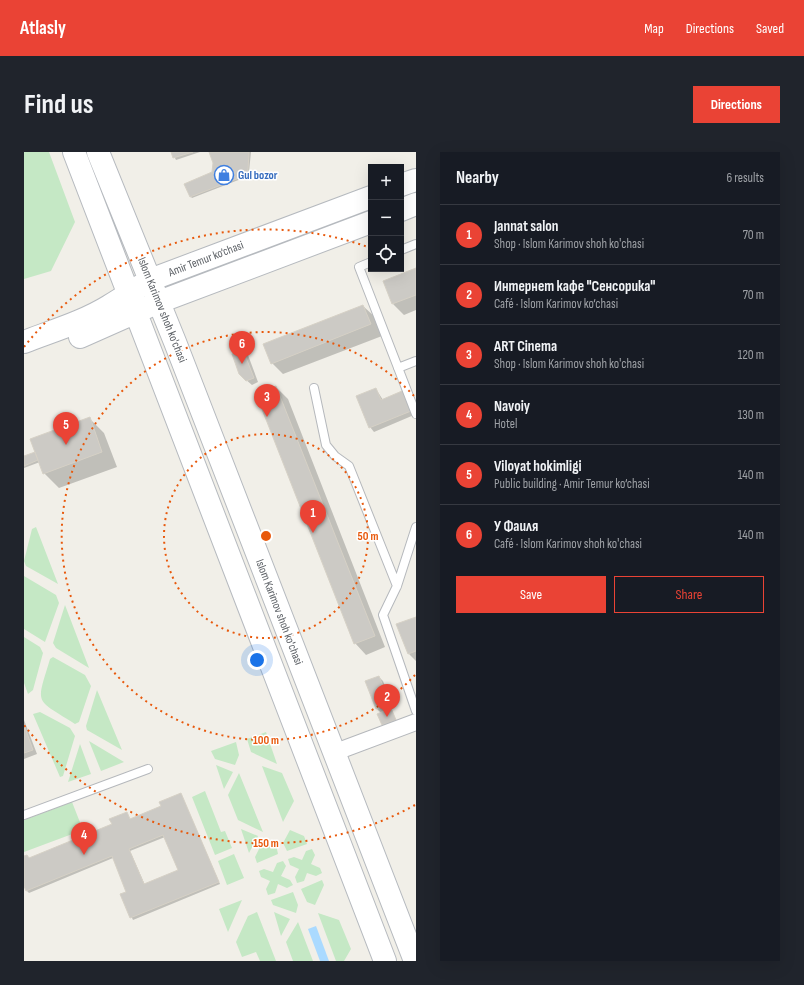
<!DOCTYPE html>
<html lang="en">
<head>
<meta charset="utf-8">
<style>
  body { margin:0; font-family:"Sofia Sans Condensed",sans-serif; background:#20242c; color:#f1f3f6 }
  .controls { position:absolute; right:12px; top:12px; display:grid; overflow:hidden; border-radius:0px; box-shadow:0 4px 16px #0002 }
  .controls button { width:36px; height:36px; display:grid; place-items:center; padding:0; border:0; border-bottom:1px solid #363941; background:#171b24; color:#f1f3f6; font:20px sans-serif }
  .you { position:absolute; left:233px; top:508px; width:14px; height:14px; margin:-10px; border:3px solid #fff; border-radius:50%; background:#1a73e8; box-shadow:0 0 0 6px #1a73e833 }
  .badge { display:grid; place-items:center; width:26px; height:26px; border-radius:50%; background:#ea4335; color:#fff; font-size:13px; font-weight:700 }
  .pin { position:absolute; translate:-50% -33px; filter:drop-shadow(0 1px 2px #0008) }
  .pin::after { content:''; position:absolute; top:21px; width:14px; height:12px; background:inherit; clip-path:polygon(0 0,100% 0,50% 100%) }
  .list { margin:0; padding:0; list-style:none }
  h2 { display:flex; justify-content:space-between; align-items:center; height:52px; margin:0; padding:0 16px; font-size:17px }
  h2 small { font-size:13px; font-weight:400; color:#9ea1a6 }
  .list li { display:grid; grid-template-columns:26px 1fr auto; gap:12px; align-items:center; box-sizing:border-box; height:60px; padding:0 16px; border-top:1px solid #363941 }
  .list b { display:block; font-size:15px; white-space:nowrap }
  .list p { margin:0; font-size:13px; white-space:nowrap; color:#9ea1a6 }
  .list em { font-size:13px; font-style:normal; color:#9ea1a6 }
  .actions { display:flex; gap:8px; padding:12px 16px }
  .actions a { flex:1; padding:9px 0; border:1px solid #ea4335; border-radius:0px; text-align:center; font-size:14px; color:#ea4335 }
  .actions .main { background:#ea4335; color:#fff }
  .icon { flex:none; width:22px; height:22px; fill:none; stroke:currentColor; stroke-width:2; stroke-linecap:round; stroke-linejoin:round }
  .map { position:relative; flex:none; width:392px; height:809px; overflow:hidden; border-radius:0px }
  header { display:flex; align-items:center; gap:24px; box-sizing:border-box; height:56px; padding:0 20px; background:#ea4335; color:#fff }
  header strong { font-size:19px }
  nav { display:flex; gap:22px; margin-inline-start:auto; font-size:14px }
  .intro { display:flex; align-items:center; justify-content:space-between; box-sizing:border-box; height:96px; padding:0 24px }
  h1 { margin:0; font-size:28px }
  .button { padding:10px 18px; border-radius:0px; background:#ea4335; color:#fff; font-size:14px; font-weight:700 }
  main { display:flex; gap:24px; padding:0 24px }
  aside { flex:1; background:#171b24; border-radius:0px; box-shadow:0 4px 16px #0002 }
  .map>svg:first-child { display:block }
  .green { fill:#c5e8c5 }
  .water { fill:#aadaff }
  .shadow { fill:#0003; fill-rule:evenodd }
  .building { fill:#cccac5; stroke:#d6d1c6; fill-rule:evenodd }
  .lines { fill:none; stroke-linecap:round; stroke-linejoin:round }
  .service-casing { stroke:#b5b8bc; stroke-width:10 }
  .minor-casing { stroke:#b5b8bc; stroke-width:18 }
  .secondary-casing { stroke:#b6babf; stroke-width:24 }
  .service { stroke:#fff; stroke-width:8 }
  .minor { stroke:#fff; stroke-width:16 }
  .secondary { stroke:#fff; stroke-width:22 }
  .ring { fill:none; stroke:#e8590c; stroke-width:2; stroke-dasharray:2 4 }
  .labels { text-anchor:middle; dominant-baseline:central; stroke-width:3; stroke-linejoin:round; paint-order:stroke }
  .shop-label { font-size:12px; font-weight:bold; fill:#366cbe; stroke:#fff; text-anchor:start }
  .street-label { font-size:12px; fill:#5f6368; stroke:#fff }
  .centre { fill:#e8590c; stroke:#fff; stroke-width:2 }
  .ring-label { font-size:12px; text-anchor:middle; font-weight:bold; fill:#e8590c; stroke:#fff; stroke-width:3; stroke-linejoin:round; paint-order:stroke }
</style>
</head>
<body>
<header>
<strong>Atlasly</strong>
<nav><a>Map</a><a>Directions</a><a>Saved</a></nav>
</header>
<div class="intro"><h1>Find us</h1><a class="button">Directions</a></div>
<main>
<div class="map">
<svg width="392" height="809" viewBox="0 0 392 809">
  <rect width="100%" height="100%" fill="#f1efe8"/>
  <path class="green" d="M0,0H25L51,70L27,119L0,127Z
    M12,375L34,432L2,414L0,409L8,377Z
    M0,424L32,443L35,451L21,490L0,477Z
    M41,453L65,516L32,496L29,491Z
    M0,485L16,495L19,501L9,538L4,542L0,531Z
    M29,505L61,523L67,534L55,570L51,572C10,546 12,554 26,507Z
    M73,538L98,598L63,578L62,574Z
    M16,560L46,576L51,584L39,624L36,625L9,562Z
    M242,580L253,612L227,600L223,587Z
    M65,589L100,610L77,619Z
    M212,590L215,603L211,613L191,607L187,599Z
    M56,592L67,622L44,630Z
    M192,613L209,620L200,637Z
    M238,614L258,621L270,649L259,670Z
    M215,621L239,680L214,668L204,643Z
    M181,639L197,680L201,679L208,696L191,703L168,645Z
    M48,650L59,678L0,700V668Z
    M217,677L234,684L225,701Z
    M266,678L280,684L283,692L263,699L259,691Z
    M239,689L252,693L254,702L233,711L231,705Z
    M288,697L291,703L287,712L296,716L298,721L292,724L283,721L280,729L273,731L271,725L275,717L266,713L264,707L270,705L278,708L282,699Z
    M210,702L220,726L203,733L194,709Z
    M259,709L262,714L257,724L266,728L269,733L263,736L254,732L251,741L244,743L242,737L246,729L237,725L235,719L240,717L249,720L253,711Z
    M298,728L300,733L291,753L283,750L277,737Z
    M269,740L274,753L272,761L249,753L247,748Z
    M218,748L204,780L195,757Z
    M233,760L252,809H236L232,800L218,805L212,790L224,764Z
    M250,760L266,767L257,784Z
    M294,761L315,768L327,797L320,809H312Z
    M274,770L289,809H269L262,790Z"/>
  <path class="water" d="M292,774L305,809H296L284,777Z"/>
  <path class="shadow" d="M148,0H176L152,8Z
    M185,0H227L225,20L217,27L168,46L166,44L189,21L190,10Z
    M392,117V158L380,163L369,152L360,130Z
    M339,154L351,165L358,184L259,222L248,211Z
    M219,199L224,203L234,230L228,233L221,227Z
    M252,235L264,247L361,495L342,503L331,491Z
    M352,237L359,248L378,240L383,245L390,263L350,280L346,275Z
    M65,266L80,281L93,315L35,336L20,321L16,310L0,316V305L11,301Z
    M392,466V509L385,502Z
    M355,525L359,529L370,556L367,557L373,570L361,575L355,562L357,561L353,557Z
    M0,568L13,602L0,607Z
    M157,642L196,732L109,768L97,743L104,740L89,706L5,741L3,739L0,731V705L5,707L106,668L139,655ZM141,685L155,719L121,733L106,699Z"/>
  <path class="building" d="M147,0H169L149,6Z
    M185,0H225L224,18L215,26L166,45L160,32L188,20L189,11Z
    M392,116V143L368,152L359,129Z
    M339,153L347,172L247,212L239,192Z
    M219,198L230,226L222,229L215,222L208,202Z
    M252,234L351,484L330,492L232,242Z
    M352,236L357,248L378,239L387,259L345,276L332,244Z
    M66,265L78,300L19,322L6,287Z
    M11,300L14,308L0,314V304Z
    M392,465V499L384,502L372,472Z
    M355,524L366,552L352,557L341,529Z
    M367,556L372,568L358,573L353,562Z
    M0,573L9,598L0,601Z
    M157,641L195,730L106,766L96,742L102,740L88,704L2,739L0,734V704L3,703L5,706L88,672L85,667L103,660L106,667L137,654L135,650ZM139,683L154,718L120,732L105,697Z"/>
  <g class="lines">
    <defs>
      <path id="service" d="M377,98L392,92
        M347,110L335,115L392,262
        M374,216L392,209
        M290,236L302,293L311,304L325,314L373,434
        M392,375L373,434L359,463L392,559
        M0,663L124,617"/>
      <path id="minor" d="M309,601L392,570"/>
      <path id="secondary" d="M50,0L361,809
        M74,0L151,190L391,809
        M377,33L392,28
        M377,58L392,52
        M56,185L135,150L347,70
        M0,190C28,179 59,170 85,154C99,146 112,136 126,128L347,45"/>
    </defs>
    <use href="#service" class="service-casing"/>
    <use href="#minor" class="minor-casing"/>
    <use href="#secondary" class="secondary-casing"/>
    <use href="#service" class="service"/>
    <use href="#minor" class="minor"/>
    <use href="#secondary" class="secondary"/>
  </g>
  <g class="ring">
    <circle cx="242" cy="384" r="102"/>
    <path d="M391 523A204 204 0 1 1 391 245"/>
    <path d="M391 653A307 307 0 0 1 0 573M0 195A307 307 0 0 1 344 95"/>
  </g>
  <defs>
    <symbol id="shop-ring" viewBox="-11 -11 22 22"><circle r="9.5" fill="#fff" stroke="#3f7fe0" stroke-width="1.5"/><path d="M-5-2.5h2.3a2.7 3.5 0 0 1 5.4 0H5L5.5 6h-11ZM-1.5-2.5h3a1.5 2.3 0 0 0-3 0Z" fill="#3f7fe0"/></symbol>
  </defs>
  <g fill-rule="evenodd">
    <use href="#shop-ring" x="189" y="12" width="22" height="22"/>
  </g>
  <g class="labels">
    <g class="shop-label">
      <text x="214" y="23">Gul bozor</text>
    </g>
    <g class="street-label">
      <text transform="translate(182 107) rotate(-21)">Amir Temur ko‘chasi</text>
      <text transform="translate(138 158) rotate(68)">Islom Karimov shoh ko'chasi</text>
      <text transform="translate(255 460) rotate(69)">Islom Karimov shoh ko'chasi</text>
    </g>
  </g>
  <circle cx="242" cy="384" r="6" class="centre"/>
  <g class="ring-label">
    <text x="344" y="388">50 m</text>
    <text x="242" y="592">100 m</text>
    <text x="242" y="695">150 m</text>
  </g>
</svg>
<div class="controls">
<button>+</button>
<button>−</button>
<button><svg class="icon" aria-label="locate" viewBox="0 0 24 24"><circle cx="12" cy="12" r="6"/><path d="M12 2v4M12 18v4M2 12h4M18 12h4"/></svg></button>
</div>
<div class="you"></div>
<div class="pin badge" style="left:289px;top:381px">1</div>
<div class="pin badge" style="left:363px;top:565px">2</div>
<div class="pin badge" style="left:243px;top:265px">3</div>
<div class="pin badge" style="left:60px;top:703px">4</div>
<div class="pin badge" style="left:42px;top:293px">5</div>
<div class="pin badge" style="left:218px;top:212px">6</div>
</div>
<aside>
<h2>Nearby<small>6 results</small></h2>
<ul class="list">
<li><span class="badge">1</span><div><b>Jannat salon</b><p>Shop · Islom Karimov shoh ko'chasi</p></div><em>70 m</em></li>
<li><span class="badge">2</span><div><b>Интернет кафе &quot;Сенсорика&quot;</b><p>Café · Islom Karimov ko‘chasi</p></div><em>70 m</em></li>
<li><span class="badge">3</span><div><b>ART Cinema</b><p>Shop · Islom Karimov shoh ko'chasi</p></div><em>120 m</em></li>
<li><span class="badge">4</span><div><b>Navoiy</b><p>Hotel</p></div><em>130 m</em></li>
<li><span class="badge">5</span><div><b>Viloyat hokimligi</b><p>Public building · Amir Temur ko‘chasi</p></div><em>140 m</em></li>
<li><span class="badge">6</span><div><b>У Фаиля</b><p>Café · Islom Karimov shoh ko'chasi</p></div><em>140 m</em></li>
</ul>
<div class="actions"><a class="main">Save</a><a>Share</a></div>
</aside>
</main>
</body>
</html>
